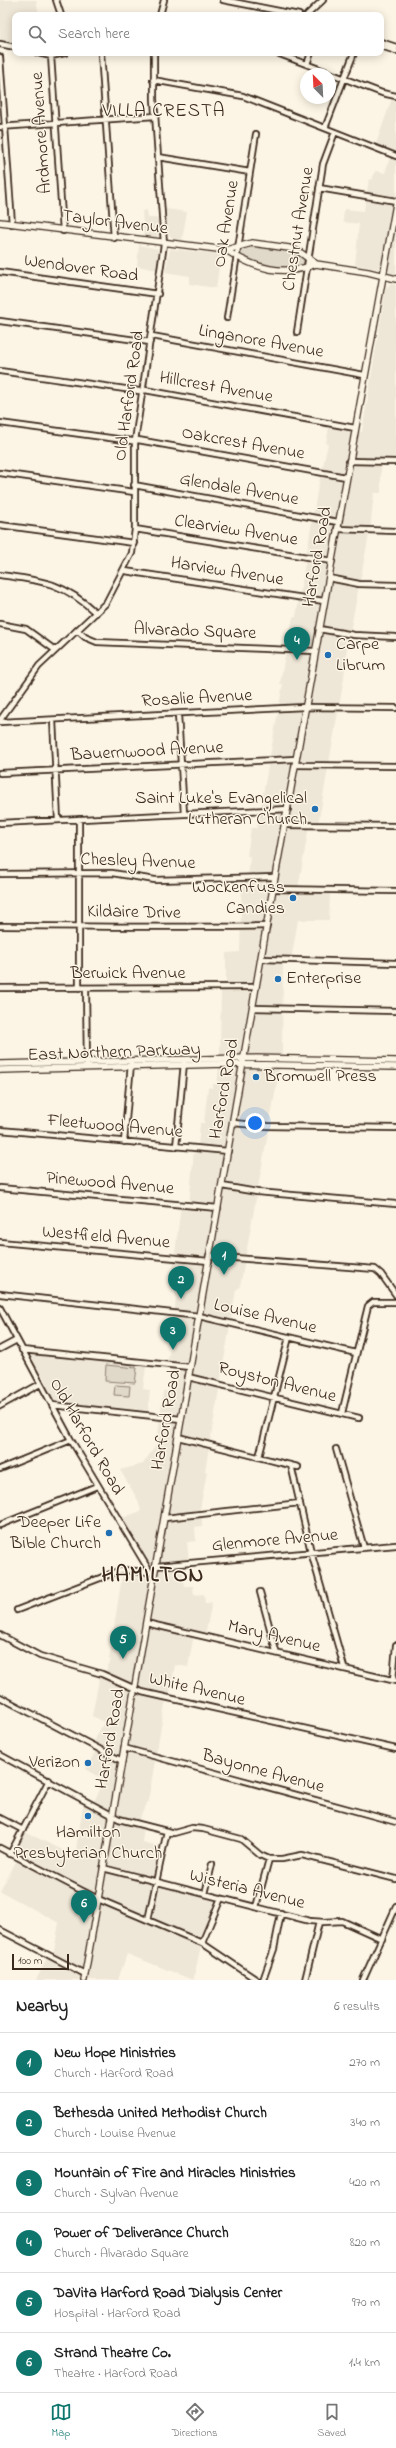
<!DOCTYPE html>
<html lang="en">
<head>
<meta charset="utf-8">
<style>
  body { margin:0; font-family:"Indie Flower",sans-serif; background:#f2f2f2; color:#222 }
  .compass { position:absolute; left:300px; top:68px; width:36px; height:36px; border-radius:50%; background:#fff; box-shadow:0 2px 10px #0003; rotate:336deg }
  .scale { position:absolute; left:12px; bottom:10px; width:57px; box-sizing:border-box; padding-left:4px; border:2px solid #3b2a1e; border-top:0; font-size:11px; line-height:14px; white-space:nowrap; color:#3b2a1e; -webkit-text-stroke:3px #fcf5e5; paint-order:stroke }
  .you { position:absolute; left:255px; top:1123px; width:14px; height:14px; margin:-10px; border:3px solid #fff; border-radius:50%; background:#1a73e8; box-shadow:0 0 0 6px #1a73e833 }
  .badge { display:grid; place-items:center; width:26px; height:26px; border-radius:50%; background:#0f766e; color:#fff; font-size:13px; font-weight:700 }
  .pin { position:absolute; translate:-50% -33px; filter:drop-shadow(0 1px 2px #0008) }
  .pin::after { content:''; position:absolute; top:21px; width:14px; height:12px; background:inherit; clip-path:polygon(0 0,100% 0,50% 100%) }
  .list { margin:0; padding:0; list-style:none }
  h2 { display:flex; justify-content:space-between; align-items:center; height:52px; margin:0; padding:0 16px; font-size:17px }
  h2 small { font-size:13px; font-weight:400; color:#767676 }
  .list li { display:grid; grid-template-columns:26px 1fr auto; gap:12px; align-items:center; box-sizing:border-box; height:60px; padding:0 16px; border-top:1px solid #e0e0e0 }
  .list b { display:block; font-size:15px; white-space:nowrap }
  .list p { margin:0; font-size:13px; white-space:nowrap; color:#767676 }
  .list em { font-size:13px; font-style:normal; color:#767676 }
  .icon { flex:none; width:22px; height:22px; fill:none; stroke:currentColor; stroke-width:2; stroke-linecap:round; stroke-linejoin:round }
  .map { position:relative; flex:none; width:396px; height:1980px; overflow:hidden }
  .search { position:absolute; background:#fff; box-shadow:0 2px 10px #0003; left:12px; right:12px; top:12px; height:44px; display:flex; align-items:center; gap:10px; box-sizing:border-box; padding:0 14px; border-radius:8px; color:#767676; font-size:15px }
  .sheet { height:412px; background:#fff }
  nav { display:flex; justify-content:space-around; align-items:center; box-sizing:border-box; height:56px; border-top:1px solid #e0e0e0; background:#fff; font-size:11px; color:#767676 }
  nav a { display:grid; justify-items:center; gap:2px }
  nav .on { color:#0f766e }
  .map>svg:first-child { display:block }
  .built { fill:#eee6d6 }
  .green { fill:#e0d8c8; stroke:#8e8173 }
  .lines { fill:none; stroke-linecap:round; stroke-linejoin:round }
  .minor-casing { stroke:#3b2a1e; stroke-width:8 }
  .major-casing { stroke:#3b2a1e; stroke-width:8 }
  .minor { stroke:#fcf5e5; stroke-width:4.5 }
  .major { stroke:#fcf5e5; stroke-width:5.5 }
  .poi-dot { fill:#1f6fb2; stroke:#fcf5e5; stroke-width:1.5 }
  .labels { text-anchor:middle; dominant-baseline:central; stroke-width:3; stroke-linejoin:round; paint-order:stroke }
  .street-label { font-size:18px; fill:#3b2a1e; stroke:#fcf5e5 }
  .poi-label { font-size:18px; fill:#3b2a1e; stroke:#fcf5e5; text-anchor:end }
  .neighbourhood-label { font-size:19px; letter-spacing:1px; fill:#3b2a1e; stroke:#fcf5e5 }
  .district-label { font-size:22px; font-weight:bold; letter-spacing:1px; fill:#3b2a1e; stroke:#fcf5e5 }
</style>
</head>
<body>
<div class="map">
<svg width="396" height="1980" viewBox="0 0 396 1980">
  <rect width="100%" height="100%" fill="#fcf5e5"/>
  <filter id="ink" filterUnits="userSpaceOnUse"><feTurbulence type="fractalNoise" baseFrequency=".025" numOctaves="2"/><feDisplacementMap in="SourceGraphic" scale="8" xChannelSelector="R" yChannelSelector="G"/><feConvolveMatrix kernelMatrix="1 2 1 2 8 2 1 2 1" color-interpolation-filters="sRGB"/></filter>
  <g filter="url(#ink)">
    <path class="built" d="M0,0H36L39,15H15V44L0,41Z
      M392,98L396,99V275L374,268L355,265L359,224L343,222L344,209L364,211L369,179L372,180L375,171L385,173L392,151L376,144Z
      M166,209L187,212L182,240L174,239L169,235Z
      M147,210L148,218H159L160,233L155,238L144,237L142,211Z
      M139,245L158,249V270L137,266Z
      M170,249L221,254L216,288L189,284L190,276L165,272Z
      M391,283L396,285V462H381V493H374L370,530L347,647L344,678L318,825L309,826L298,889L312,890L313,894H330L329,920H298L291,960L283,961L282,1055L240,1287L236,1290L205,1471L207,1472L199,1514H202V1526L195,1527L196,1541L187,1542L189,1563H182L184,1586H193L194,1595L204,1594L205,1604L212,1602L205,1636L194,1634L188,1667L175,1665L169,1698H166L148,1801L137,1823L144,1825L142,1842L163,1847L156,1882L223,1899L205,1944L202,1943L193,1980L127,1954L118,1980H36L49,1955L53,1957L59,1923L0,1891L18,1858L10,1854L23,1831L75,1856L84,1799L93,1803L105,1780L86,1769L97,1748L92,1745L104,1722L92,1716L100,1674L104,1675L111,1660L109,1659L123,1570L150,1573L117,1520L141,1511L138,1500L120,1470L143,1464L157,1443L163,1391H169L173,1366L167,1365L177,1310H175L176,1286H171L181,1205L189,1206L194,1149H198L200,1123H204L208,1087L212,1088L213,1084H217L220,1058L221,988H226V953L240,952L242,878H248L250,856H247L251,828H257L283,684H280L285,655L293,617H296L317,492L328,444L326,443L329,427L362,432L386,288Z
      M31,1354L146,1366L143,1389L150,1390L148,1411L68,1403L53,1400L43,1376L37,1370L30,1357Z"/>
    <path class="green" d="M248,245L295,251L304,257V265L294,270L255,264L240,255L242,247Z
      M106,1365L137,1368L135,1383L105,1381Z
      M115,1385L130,1386L129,1396L114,1395Z"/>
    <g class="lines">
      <defs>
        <path id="minor" d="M56,0L61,15
          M223,0L299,15
          M160,15L164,0
          M307,15L323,0
          M381,42L396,47
          M0,44L15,47
          M381,46L396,51
          M38,53L51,56L65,53
          M101,53L114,238
          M277,53L382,93L396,96
          M51,56L63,231
          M0,57L12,224
          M307,64L311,53
          M153,80L243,96L396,156
          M0,127L155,116
          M325,128L354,53
          M158,157L250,172
          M319,188L396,201
          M0,272L158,294
          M227,318L256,134
          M0,321L150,342
          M297,332L323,164L335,132
          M152,336L364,375
          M0,371L139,391L145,390L355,428
          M0,423L132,441L138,440L346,477
          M349,461L396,462
          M0,473L134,492
          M134,485L338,522
          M0,525L134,543
          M135,529L332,561
          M337,529L396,531
          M125,571L324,601
          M0,575C43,581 63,582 96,613
          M329,578L359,584L396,585
          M0,624L26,629L55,650
          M319,629L354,635L396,637
          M77,630L85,637L97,642L315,651
          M178,714L184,814
          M0,720L39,666L106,603L132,553L135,529V441L164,244L154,99V53
          M53,720L58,820
          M0,722L305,707L396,708
          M295,765L396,766
          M0,773L296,759
          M0,823L288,809
          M285,825L396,826
          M0,874L112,873L155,880L275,877
          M273,889L396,891
          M0,926C89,926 178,928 267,926
          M262,959L396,963
          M0,988L256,987
          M79,988V819
          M86,988L87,1065
          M253,1008L396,1011
          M233,1123L268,1126L396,1128
          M0,1130L228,1151
          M124,1142L131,1064
          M176,1147L184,1063
          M222,1186L257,1192L396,1204
          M0,1188L218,1208
          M0,1242L209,1261
          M209,1256L375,1269L381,1274L396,1295
          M0,1294L199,1316L356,1353
          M0,1308L71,1440L150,1572L154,1574
          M0,1349L17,1340
          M22,1350L190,1367
          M188,1377L359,1418
          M52,1405L181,1419
          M0,1406L40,1384
          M342,1413L368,1306L373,1302H396
          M178,1437L298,1467
          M336,1449L364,1548
          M259,1457L289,1337
          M291,1465L311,1552L344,1667
          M0,1469L71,1440
          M165,1518L300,1503
          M0,1525L97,1486
          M156,1566L396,1545
          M260,1592L276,1651
          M17,1610L121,1570L150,1572
          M146,1623L396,1681
          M0,1635L40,1656L102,1674L142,1692L396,1749
          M393,1680L396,1645
          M0,1697L122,1761
          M124,1748L396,1822
          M0,1755L119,1819L174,1833L192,1828L203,1829L241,1839L260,1855L269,1859H282L302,1855L396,1879
          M0,1818L23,1830
          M0,1848L98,1899L202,1943L257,1980
          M10,1854L49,1780
          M103,1868L310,1921L324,1922L342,1921L382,1939
          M205,1894L212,1864
          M256,1907L269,1859
          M148,1920L167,1831
          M0,1930L85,1974
          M202,1943L221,1898
          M263,1980L274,1949L281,1913
          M305,1980L319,1922
          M363,1980L396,1907"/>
        <path id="major" d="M0,222L226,250L252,243L289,248L301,253L316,264L368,272L396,279
          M226,250C255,269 284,277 316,264
          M0,1064L244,1058L396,1061
          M0,1070L226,1064L396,1067
          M84,1980L275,877L396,204"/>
      </defs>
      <use href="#minor" class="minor-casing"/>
      <use href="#major" class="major-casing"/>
      <use href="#minor" class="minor"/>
      <use href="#major" class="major"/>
    </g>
  </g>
  <g class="poi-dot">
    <circle cx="328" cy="655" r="4"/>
    <circle cx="315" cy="809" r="4"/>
    <circle cx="293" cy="898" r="4"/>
    <circle cx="278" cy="979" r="4"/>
    <circle cx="256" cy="1077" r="4"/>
    <circle cx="109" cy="1533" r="4"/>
    <circle cx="88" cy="1763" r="4"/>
    <circle cx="88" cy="1816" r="4"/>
  </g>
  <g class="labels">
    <g class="street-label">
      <text transform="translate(42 133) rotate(-94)">Ardmore Avenue</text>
      <text transform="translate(115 223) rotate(7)">Taylor Avenue</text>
      <text transform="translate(227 224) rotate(-81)">Oak Avenue</text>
      <text transform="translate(299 229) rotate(-81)">Chestnut Avenue</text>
      <text transform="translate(81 269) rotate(8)">Wendover Road</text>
      <text transform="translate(261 342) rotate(10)">Linganore Avenue</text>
      <text transform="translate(216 388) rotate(10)">Hillcrest Avenue</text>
      <text transform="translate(130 396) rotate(-82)">Old Harford Road</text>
      <text transform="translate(243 444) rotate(10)">Oakcrest Avenue</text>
      <text transform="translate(239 490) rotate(10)">Glendale Avenue</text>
      <text transform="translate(236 531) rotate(9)">Clearview Avenue</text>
      <text transform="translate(318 557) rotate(-80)">Harford Road</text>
      <text transform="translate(227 572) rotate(9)">Harview Avenue</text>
      <text transform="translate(195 632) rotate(2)">Alvarado Square</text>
      <text transform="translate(197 699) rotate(-3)">Rosalie Avenue</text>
      <text transform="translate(147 752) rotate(-3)">Bauernwood Avenue</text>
      <text transform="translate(138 862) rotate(2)">Chesley Avenue</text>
      <text transform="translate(134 913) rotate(1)">Kildaire Drive</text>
      <text x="128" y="974">Berwick Avenue</text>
      <text transform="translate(114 1053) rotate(-2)">East Northern Parkway</text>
      <text transform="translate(225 1089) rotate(-80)">Harford Road</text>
      <text transform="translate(115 1127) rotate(5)">Fleetwood Avenue</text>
      <text transform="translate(110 1184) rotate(5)">Pinewood Avenue</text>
      <text transform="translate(106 1238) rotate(5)">Westfield Avenue</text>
      <text transform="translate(265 1317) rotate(13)">Louise Avenue</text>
      <text transform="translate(277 1383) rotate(14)">Royston Avenue</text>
      <text transform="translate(167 1420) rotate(-80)">Harford Road</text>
      <text transform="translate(86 1437) rotate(60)">Old Harford Road</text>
      <text transform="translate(275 1541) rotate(-5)">Glenmore Avenue</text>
      <text transform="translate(274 1637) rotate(13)">Mary Avenue</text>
      <text transform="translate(197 1690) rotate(13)">White Avenue</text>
      <text transform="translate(111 1739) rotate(-80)">Harford Road</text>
      <text transform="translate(263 1772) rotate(15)">Bayonne Avenue</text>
      <text transform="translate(247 1890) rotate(14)">Wisteria Avenue</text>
    </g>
    <g class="poi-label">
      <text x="336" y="645" text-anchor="start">Carpe<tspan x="336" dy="21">Librum</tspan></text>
      <text x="307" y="799">Saint Luke's Evangelical<tspan x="307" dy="21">Lutheran Church</tspan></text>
      <text x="285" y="888">Wockenfuss<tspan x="285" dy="21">Candies</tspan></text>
      <text x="286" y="979" text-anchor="start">Enterprise</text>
      <text x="264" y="1077" text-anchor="start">Bromwell Press</text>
      <text x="101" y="1523">Deeper Life<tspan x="101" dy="21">Bible Church</tspan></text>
      <text x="80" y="1763">Verizon</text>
      <text x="88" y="1833" text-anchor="middle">Hamilton<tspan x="88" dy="21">Presbyterian Church</tspan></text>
    </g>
    <g class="neighbourhood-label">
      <text x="164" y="111">VILLA CRESTA</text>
    </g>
    <g class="district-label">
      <text x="153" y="1576">HAMILTON</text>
    </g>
  </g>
</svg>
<svg class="compass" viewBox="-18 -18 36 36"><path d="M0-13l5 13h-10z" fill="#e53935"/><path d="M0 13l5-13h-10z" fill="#767676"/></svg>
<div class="scale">100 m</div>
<div class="you"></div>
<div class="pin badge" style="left:224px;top:1275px">1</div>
<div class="pin badge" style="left:181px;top:1299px">2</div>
<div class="pin badge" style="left:173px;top:1350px">3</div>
<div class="pin badge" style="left:297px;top:660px">4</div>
<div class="pin badge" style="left:123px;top:1659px">5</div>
<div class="pin badge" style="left:84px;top:1923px">6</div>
<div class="search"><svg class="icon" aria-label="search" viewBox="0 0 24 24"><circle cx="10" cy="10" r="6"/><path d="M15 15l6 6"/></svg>Search here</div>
</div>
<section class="sheet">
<h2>Nearby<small>6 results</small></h2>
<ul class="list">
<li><span class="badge">1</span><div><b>New Hope Ministries</b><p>Church · Harford Road</p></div><em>270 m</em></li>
<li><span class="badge">2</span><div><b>Bethesda United Methodist Church</b><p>Church · Louise Avenue</p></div><em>340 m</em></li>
<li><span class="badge">3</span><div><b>Mountain of Fire and Miracles Ministries</b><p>Church · Sylvan Avenue</p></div><em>420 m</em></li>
<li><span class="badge">4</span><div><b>Power of Deliverance Church</b><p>Church · Alvarado Square</p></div><em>820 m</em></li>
<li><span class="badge">5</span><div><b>DaVita Harford Road Dialysis Center</b><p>Hospital · Harford Road</p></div><em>970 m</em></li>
<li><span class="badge">6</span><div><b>Strand Theatre Co.</b><p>Theatre · Harford Road</p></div><em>1.4 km</em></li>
</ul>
</section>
<nav>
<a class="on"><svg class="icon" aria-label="map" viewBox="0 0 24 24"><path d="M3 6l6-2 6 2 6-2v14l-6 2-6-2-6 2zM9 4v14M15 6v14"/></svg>Map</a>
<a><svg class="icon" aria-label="directions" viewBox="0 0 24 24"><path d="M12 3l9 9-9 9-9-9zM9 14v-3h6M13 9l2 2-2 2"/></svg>Directions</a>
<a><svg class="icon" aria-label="saved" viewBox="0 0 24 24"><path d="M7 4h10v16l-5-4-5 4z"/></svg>Saved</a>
</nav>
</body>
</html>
